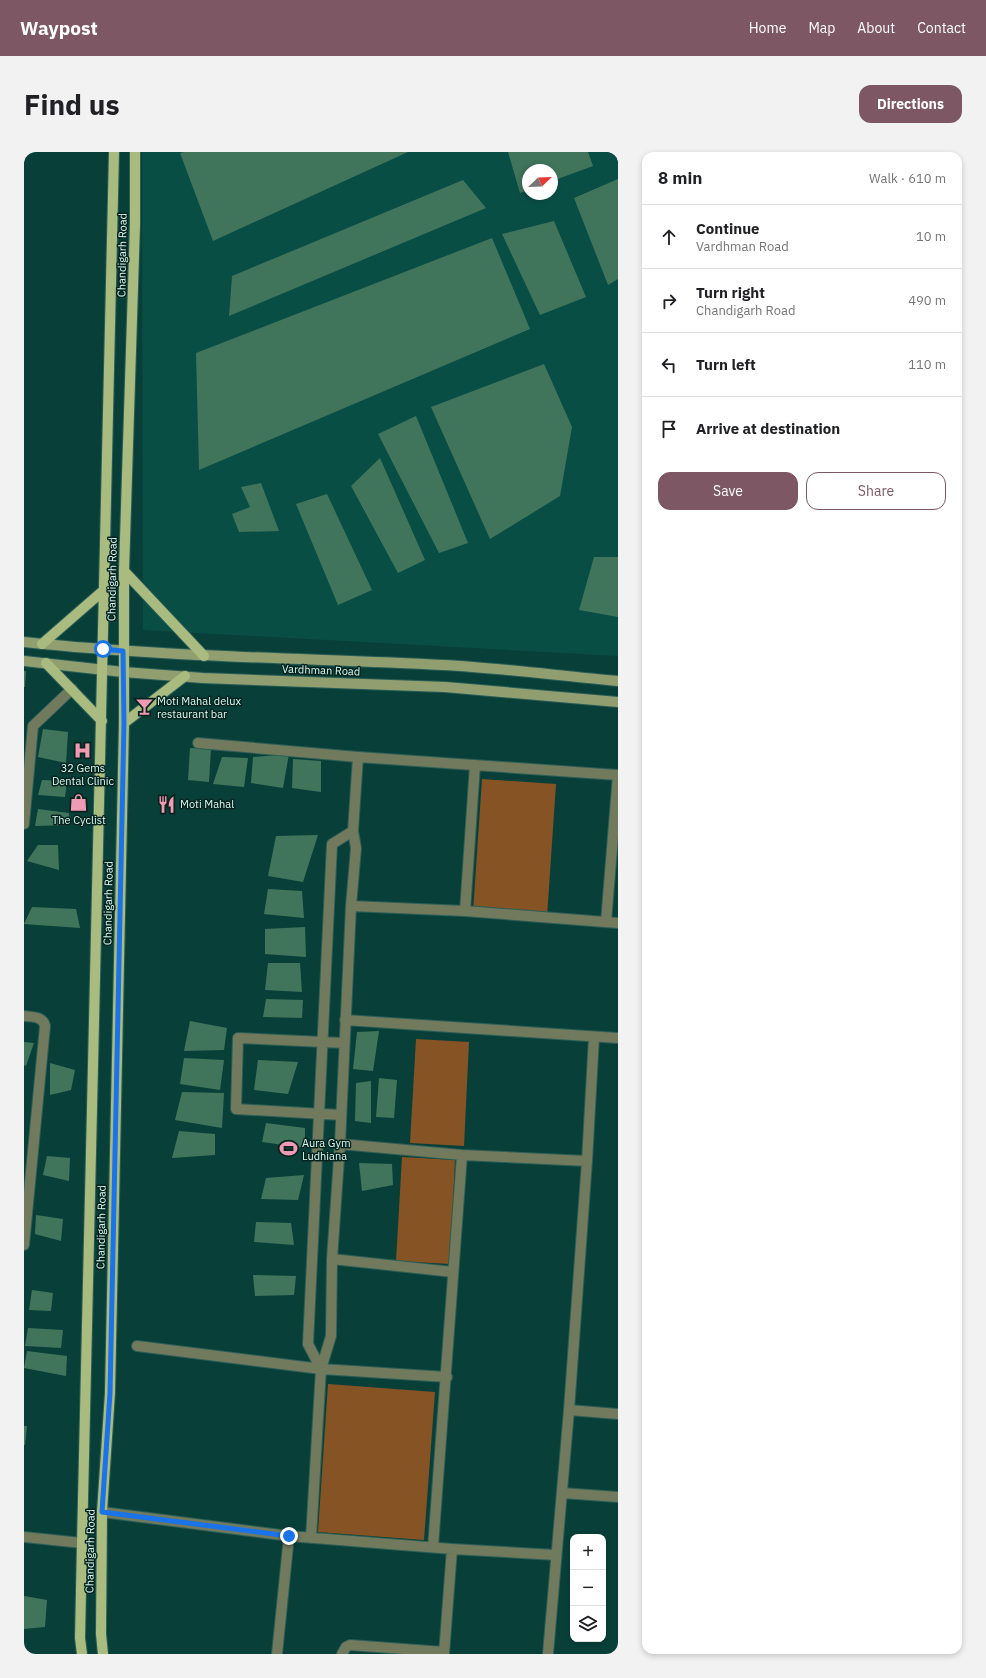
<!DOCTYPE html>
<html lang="en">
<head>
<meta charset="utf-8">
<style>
  body { margin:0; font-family:"IBM Plex Sans",sans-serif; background:#f2f2f2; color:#202124 }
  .controls { position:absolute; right:12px; bottom:12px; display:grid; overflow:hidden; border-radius:8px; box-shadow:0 2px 6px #0003 }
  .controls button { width:36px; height:36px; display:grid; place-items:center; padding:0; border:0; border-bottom:1px solid #e0e0e0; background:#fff; color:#202124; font:20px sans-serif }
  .compass { position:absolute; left:498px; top:12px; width:36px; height:36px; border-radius:50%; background:#fff; box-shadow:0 2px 6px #0003; rotate:67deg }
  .stop { position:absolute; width:12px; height:12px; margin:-9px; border:3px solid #1a73e8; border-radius:50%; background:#fff }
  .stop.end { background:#1a73e8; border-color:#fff; box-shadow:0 1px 4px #0008 }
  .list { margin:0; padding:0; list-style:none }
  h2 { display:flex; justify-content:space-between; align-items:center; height:52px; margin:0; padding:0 16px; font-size:17px }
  h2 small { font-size:13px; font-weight:400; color:#757577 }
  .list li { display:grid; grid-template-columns:26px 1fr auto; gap:12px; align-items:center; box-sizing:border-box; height:64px; padding:0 16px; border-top:1px solid #e0e0e0 }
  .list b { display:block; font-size:15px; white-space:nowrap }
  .list p { margin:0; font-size:13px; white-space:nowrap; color:#757577 }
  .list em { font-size:13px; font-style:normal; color:#757577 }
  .actions { display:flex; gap:8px; padding:12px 16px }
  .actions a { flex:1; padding:9px 0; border:1px solid #7e5764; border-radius:12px; text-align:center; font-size:14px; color:#7e5764 }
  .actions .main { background:#7e5764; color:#fff }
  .icon { flex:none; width:22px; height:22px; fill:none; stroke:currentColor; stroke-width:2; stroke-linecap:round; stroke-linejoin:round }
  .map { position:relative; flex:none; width:594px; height:1502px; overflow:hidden; border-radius:12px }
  header { display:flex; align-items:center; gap:24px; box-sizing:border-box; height:56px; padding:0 20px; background:#7e5764; color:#fff }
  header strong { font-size:19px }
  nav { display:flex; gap:22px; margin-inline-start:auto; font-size:14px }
  .intro { display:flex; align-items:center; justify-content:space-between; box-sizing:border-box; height:96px; padding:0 24px }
  h1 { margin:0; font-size:28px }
  .button { padding:10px 18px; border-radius:12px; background:#7e5764; color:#fff; font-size:14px; font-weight:700 }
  main { display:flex; gap:24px; padding:0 24px }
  aside { flex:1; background:#fff; border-radius:12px; box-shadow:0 2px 6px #0003 }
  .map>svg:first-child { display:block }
  .built { fill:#094e45; fill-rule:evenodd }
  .green { fill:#855324 }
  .building { fill:#40755b }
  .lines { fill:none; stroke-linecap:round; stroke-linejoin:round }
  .street-casing { stroke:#2a5e57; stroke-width:12 }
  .secondary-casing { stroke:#2a5e57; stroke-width:12 }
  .primary-casing { stroke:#2a5e57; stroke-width:12 }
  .street { stroke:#717a5d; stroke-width:10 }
  .secondary { stroke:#919f70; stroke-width:10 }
  .primary { stroke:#aabb7f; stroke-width:10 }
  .route { stroke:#1a73e8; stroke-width:5 }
  .labels { text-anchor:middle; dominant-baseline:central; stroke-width:3; stroke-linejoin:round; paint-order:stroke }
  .street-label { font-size:11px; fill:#dafbf4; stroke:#07241f }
  .poi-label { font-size:11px; fill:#dafbf4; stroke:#07241f; text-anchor:start }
</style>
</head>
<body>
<header>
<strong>Waypost</strong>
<nav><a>Home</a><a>Map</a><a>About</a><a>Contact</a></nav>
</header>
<div class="intro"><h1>Find us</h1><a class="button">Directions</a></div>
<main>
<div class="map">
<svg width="594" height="1502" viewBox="0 0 594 1502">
  <rect width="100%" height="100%" fill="#084039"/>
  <path class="built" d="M118,0H594V504L119,478ZM504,18H528V42H504Z"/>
  <path class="green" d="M458,627L532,632L523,765L449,760Z
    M392,887L445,890L440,994L386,991Z
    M378,1005L431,1008L426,1112L372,1109Z
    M304,1232L411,1240L400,1388L294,1380Z"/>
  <path class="building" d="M160,0H384L189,89L156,1Z
    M484,0H564L569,14L528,29V18H504V38L496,41Z
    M594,27V127L584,133L550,46Z
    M439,28L462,56L205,164L208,124Z
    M530,69L562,145L516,163L478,82Z
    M468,86L506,177L175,318L172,201Z
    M520,212L548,275L536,344L466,387L407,255Z
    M392,264L444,391L415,401L354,282Z
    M356,306L401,408L374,421L327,334Z
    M237,331L255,379L215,380L208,362L226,355L217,335Z
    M303,342L348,438L314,453L272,352Z
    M570,405H594V465L555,458Z
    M0,519H2L1,535H0Z
    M19,577L44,580L42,611L14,605Z
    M166,596L187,597L185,630L164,628Z
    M265,602L259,636L227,631L229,605Z
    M198,605L224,606L220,635L189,632Z
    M269,607L297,609V640L268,636Z
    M18,628L43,629L41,645L14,643Z
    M14,657L45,661V673L11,674Z
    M294,683L279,730L244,724L252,684Z
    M14,693H34L35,718L3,709Z
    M244,737L278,739L280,766L240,762Z
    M8,755L52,757L56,776L0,772Z
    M281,775L282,805L241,802V777Z
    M244,811H276L278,840L241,838Z
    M242,847L279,848L278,866L239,865Z
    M166,869L203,876L200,898L160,899Z
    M355,879L349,919L329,917L333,880Z
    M0,890L10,891L2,914L0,913Z
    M160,906L200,908L196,938L156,932Z
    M234,908L274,910L264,942L230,938Z
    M26,911L51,918L47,938L26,943Z
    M355,926L373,928L370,966L352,965Z
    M347,929V971L331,969L332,931Z
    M158,940L200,941L198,976L151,968Z
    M242,971L281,976V996L238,990Z
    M155,979L191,982V1003L148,1006Z
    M23,1004L46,1006L45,1029L19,1023Z
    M335,1011L368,1012L369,1033L338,1039Z
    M280,1023L274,1048L237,1047L242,1026Z
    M12,1063L39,1067L37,1089L11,1082Z
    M232,1070L267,1071L270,1093L230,1090Z
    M229,1123L272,1124L270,1143L231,1144Z
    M8,1138L29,1141L27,1159L5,1158Z
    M4,1176L39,1178L37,1196L1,1194Z
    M3,1199L43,1204L42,1224L0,1216Z
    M0,1274H3L1,1293H0Z
    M0,1444L23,1448L21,1475L0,1477Z"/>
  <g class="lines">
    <defs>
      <path id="street" d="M174,591L334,605L594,623
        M0,672L9,574L48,537
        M327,754L441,759L594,771
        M441,759L451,613
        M582,770L594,623
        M0,864C8,865 19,864 21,874L0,1093
        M321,868L594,886
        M317,963L212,957L214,886L320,891
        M316,992L438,1003L563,1009
        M308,1107L429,1120
        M113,1194L297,1217L423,1225
        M297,1217L284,1192L308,692L329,679
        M545,1258L594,1262
        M538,1341L594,1345
        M78,1360L265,1384L428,1397L532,1403
        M0,1385L58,1391
        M287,1386L297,1217L307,1184L308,1107L316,992L327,754L332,696L329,679L334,605
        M409,1395L438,1003
        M253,1502L265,1384
        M318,1502L322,1495L326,1493L420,1500
        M420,1502L428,1397
        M524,1502L545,1258L563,1009L570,885"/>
      <path id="secondary" d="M0,490C139,505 279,506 419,513C478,516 536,524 594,529
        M0,509L99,520L179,526L421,535L594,550"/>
      <path id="primary" d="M100,419L180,504
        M18,492L80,438
        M22,511L78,569
        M100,571L161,524
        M58,1502L56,1486L58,1391L90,0
        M79,1502L77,1482L78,1360L86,1241L100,571V419L111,72V0"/>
    </defs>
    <use href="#street" class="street-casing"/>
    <use href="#secondary" class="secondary-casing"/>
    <use href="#primary" class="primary-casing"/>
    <use href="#street" class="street"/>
    <use href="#secondary" class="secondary"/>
    <use href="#primary" class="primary"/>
  </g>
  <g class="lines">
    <path class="route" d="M79,497L99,499L100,571L86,1241L78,1360L265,1384"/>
  </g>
  <defs>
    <symbol id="bar-bare" viewBox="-9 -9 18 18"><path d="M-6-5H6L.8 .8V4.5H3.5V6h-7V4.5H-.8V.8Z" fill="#f19ab3" stroke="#07241f" stroke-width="2.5" paint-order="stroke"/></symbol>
    <symbol id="hospital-bare" viewBox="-9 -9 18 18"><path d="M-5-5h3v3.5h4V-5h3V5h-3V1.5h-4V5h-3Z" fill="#f19ab3" stroke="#07241f" stroke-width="2.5" paint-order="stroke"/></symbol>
    <symbol id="shop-bare" viewBox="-9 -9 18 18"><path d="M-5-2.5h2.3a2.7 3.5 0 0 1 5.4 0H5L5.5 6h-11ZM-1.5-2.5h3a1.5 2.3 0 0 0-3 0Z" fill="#f19ab3" stroke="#07241f" stroke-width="2.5" paint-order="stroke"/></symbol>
    <symbol id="restaurant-bare" viewBox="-9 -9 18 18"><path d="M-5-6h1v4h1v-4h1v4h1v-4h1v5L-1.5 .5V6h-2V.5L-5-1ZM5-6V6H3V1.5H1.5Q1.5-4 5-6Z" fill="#f19ab3" stroke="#07241f" stroke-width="2.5" paint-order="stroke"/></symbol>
    <symbol id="stadium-bare" viewBox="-9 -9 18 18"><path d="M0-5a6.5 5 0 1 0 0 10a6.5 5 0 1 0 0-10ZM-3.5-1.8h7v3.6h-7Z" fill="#f19ab3" stroke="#07241f" stroke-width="2.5" paint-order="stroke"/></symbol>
  </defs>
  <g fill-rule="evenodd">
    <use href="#bar-bare" x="108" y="542" width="25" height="25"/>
    <use href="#hospital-bare" x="46" y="586" width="25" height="25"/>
    <use href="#shop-bare" x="42" y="638" width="25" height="25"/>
    <use href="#restaurant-bare" x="130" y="640" width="25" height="25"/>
    <use href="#stadium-bare" x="252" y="984" width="25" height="25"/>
  </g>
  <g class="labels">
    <g class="street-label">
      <text transform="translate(98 103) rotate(-89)">Chandigarh Road</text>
      <text transform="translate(88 427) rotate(-89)">Chandigarh Road</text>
      <text transform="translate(297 518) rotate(2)">Vardhman Road</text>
      <text transform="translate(84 751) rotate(-89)">Chandigarh Road</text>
      <text transform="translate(77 1075) rotate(-89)">Chandigarh Road</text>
      <text transform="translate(66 1399) rotate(-89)">Chandigarh Road</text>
    </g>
    <g class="poi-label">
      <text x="133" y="549">Moti Mahal delux<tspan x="133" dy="13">restaurant bar</tspan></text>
      <text x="59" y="616" text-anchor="middle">32 Gems<tspan x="59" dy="13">Dental Clinic</tspan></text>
      <text x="156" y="652">Moti Mahal</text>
      <text x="55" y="668" text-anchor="middle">The Cyclist</text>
      <text x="278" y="991">Aura Gym<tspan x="278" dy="13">Ludhiana</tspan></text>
    </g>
  </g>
</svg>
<div class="controls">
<button>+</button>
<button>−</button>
<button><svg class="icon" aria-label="layers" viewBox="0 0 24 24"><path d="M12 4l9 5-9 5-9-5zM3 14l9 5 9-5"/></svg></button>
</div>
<svg class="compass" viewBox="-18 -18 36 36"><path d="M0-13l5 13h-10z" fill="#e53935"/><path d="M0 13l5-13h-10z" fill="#757577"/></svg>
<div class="stop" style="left:79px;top:497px"></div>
<div class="stop end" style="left:265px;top:1384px"></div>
</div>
<aside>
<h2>8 min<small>Walk · 610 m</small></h2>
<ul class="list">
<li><svg class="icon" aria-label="ahead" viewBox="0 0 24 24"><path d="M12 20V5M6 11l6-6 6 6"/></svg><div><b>Continue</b><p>Vardhman Road</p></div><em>10 m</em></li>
<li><svg class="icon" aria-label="right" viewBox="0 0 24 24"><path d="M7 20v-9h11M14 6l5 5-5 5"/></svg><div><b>Turn right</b><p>Chandigarh Road</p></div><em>490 m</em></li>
<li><svg class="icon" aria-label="left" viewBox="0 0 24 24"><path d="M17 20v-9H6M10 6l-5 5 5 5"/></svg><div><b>Turn left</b></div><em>110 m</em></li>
<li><svg class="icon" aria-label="arrive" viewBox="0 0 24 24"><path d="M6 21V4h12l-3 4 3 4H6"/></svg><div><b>Arrive at destination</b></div></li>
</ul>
<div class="actions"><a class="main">Save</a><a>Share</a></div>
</aside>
</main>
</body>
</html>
